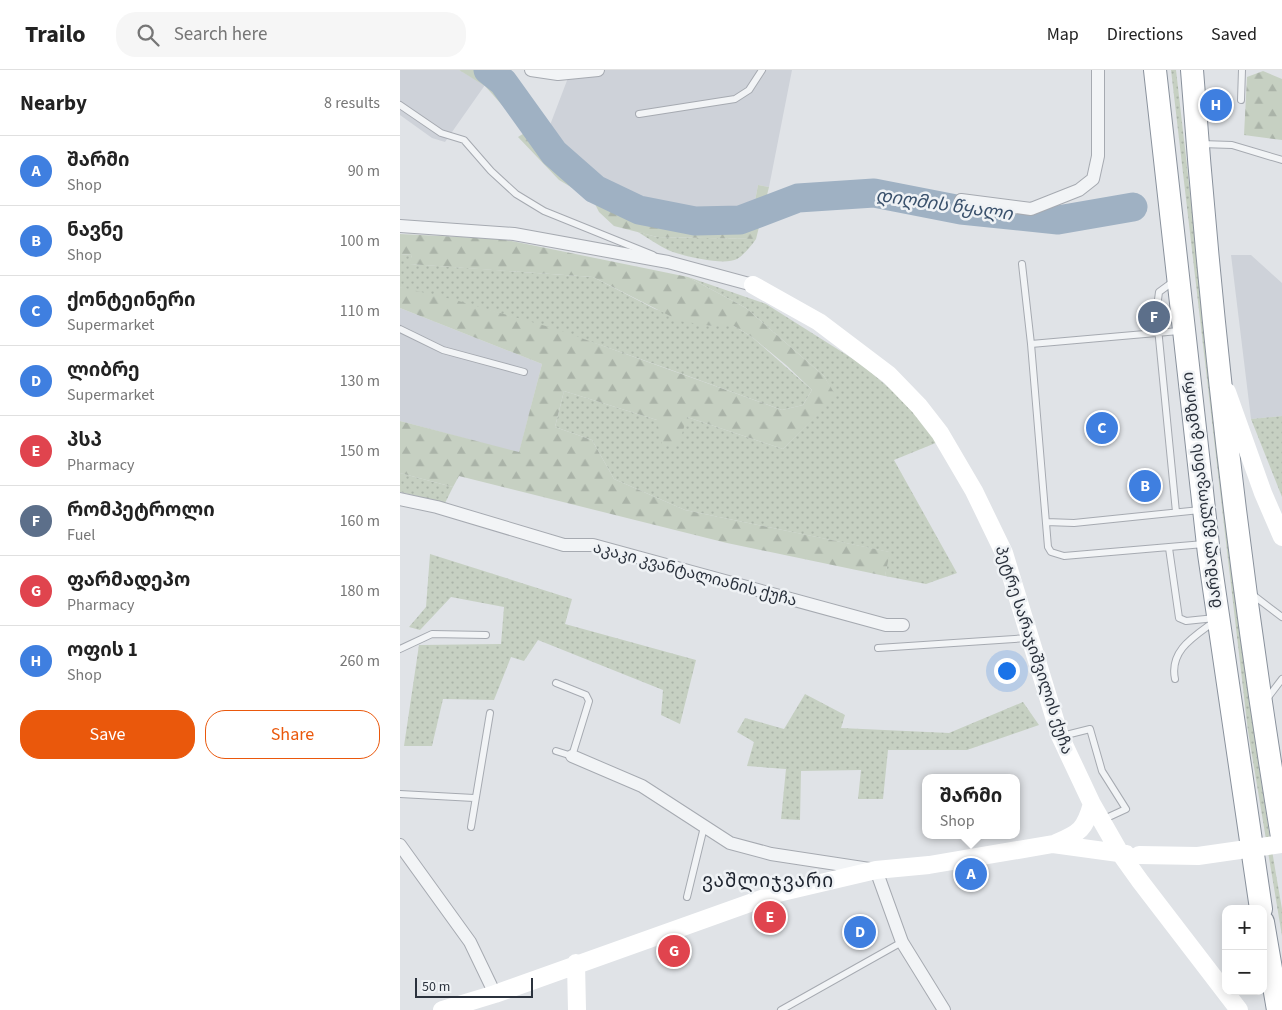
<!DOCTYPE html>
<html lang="en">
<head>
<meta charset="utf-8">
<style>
  body { margin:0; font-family:"Source Sans 3","Noto Sans Georgian",sans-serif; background:#f6f6f6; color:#222 }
  .controls { position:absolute; right:15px; bottom:15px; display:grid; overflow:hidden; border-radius:10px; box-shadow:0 2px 12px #0003 }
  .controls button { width:45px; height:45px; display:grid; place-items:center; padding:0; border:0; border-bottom:1px solid #e0e0e0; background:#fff; color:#222; font:25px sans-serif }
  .scale { position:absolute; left:15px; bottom:12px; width:118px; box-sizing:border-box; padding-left:5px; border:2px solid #2b323d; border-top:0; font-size:14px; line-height:18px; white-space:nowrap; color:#2b323d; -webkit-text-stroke:4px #eff2f5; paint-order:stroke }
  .you { position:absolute; left:606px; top:600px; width:18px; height:18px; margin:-12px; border:4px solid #fff; border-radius:50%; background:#1a73e8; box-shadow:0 0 0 8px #1a73e833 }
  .badge { display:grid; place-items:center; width:32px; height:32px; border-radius:50%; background:#ea580c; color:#fff; font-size:16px; font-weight:700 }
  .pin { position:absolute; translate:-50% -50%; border:2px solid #fff; box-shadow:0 1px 5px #0006 }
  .popup { position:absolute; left:522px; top:704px; width:98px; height:65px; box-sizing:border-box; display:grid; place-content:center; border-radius:10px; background:#fff; filter:drop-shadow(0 1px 4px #0005); font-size:16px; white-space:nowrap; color:#767676 }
  .popup b { font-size:19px; color:#222 }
  .popup::after { content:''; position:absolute; left:50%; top:100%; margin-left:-10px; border:10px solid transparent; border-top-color:#fff }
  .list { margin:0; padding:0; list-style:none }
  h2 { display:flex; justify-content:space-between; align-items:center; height:65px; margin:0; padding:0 20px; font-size:21px }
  h2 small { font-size:16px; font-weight:400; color:#767676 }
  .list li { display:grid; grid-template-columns:32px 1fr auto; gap:15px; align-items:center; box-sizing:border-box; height:70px; padding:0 20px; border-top:1px solid #e0e0e0 }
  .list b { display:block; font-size:19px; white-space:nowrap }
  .list p { margin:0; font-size:16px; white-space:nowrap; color:#767676 }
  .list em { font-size:16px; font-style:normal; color:#767676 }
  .actions { display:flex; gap:10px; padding:15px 20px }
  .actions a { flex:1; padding:11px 0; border:1px solid #ea580c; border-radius:20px; text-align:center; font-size:18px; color:#ea580c }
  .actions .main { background:#ea580c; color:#fff }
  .icon { flex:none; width:28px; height:28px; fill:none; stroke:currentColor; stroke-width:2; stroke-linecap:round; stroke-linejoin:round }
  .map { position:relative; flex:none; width:882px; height:940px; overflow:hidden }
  header { display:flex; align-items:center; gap:30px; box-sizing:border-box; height:70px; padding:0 25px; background:#fff; border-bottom:1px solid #e0e0e0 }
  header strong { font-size:24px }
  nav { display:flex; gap:28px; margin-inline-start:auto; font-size:18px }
  .search { width:350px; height:45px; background:#f6f6f6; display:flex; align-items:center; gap:12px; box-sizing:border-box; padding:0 18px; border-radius:20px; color:#767676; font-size:19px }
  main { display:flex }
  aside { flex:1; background:#fff }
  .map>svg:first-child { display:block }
  .built { fill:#ced2d9 }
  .grass { fill:url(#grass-dots) }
  .forest { fill:url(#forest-firs) }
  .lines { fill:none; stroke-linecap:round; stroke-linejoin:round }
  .river { stroke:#9fb1c3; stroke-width:29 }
  .lane-casing { stroke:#a6aab1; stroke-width:8 }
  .street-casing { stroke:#a6aab1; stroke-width:14 }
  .highway-casing { stroke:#89919c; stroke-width:24 }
  .lane { stroke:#f2f4f6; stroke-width:6 }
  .street { stroke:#f2f4f6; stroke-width:12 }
  .secondary { stroke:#fff; stroke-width:18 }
  .highway { stroke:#fff; stroke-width:22 }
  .secondary-bridge { stroke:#fff; stroke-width:18 }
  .labels { text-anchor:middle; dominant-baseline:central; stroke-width:5; stroke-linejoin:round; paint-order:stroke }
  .street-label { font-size:16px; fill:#2b323d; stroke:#eff2f5 }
  .water-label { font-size:18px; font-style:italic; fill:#3a516c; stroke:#eff2f5 }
  .quarter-label { font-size:19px; letter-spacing:1px; fill:#1d232e; stroke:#eff2f5 }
</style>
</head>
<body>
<header>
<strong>Trailo</strong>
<div class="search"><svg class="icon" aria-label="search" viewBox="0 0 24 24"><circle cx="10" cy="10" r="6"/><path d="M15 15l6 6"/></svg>Search here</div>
<nav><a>Map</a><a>Directions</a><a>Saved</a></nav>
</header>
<main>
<aside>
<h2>Nearby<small>8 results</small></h2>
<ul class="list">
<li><span class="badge" style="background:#3f7fe0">A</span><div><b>შარმი</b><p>Shop</p></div><em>90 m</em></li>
<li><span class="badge" style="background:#3f7fe0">B</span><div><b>ნავნე</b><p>Shop</p></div><em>100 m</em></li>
<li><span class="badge" style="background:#3f7fe0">C</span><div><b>ქონტეინერი</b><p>Supermarket</p></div><em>110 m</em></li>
<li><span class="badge" style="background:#3f7fe0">D</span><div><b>ლიბრე</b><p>Supermarket</p></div><em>130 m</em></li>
<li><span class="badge" style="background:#e0444e">E</span><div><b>პსპ</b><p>Pharmacy</p></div><em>150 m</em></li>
<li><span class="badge" style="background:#5c6f8a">F</span><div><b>რომპეტროლი</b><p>Fuel</p></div><em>160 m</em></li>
<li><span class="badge" style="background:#e0444e">G</span><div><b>ფარმადეპო</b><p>Pharmacy</p></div><em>180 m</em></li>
<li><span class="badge" style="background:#3f7fe0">H</span><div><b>ოფის 1</b><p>Shop</p></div><em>260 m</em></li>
</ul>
<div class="actions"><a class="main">Save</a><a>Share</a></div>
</aside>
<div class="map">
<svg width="882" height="940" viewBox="0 0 882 940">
  <defs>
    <pattern id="grass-dots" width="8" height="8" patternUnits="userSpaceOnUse" patternTransform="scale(1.25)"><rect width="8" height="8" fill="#c6d0c2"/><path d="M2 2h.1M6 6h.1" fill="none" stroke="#aab3a8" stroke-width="1.8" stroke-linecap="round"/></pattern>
    <pattern id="forest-firs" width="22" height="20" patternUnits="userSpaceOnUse" patternTransform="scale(1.25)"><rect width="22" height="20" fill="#c6d0c2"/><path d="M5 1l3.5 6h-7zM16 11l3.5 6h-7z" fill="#aab3a8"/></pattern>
  </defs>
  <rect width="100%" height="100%" fill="#e0e3e7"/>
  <path class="built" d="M0,0H59L85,15L45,72L32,68L0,45Z
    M171,0H392L369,117L358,115L355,131L347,138L310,142L271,140L183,101L172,85L162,81L147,63Z
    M831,185H851L882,213V346L851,349Z
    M0,238L142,294L119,383L0,351Z"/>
  <path class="grass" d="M771,0H776C809,280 833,562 882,839V866L848,661Z
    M238,162L257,167L356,169C351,176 345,184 337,189C324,196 282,186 268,180C258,175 248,168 238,162Z
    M0,184L12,185L10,194L193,207L255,239L312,256H334L352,267L412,320L403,335L382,340C258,296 135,247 6,220L0,217Z
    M288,207L366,234L461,294L502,329L538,372L494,390L557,503L526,514L485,506L489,482L285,440L214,409L192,370L155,357L164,321L257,350L287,347L383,379L435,326L424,306L346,238Z
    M882,346V427L851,349Z
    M0,403L53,417L45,433L0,422Z
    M30,484L172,529L165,554L296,590L280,654L261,645L263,620L138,570L124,591L111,587L94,630L43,629L32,676H4L19,575L101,574L104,537L51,527L20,560L9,557L26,537Z
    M405,624L445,645L441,658L549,663L623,632L639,655L567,680H488L483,729H458L461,700L401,701L400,750L381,749L386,699L347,696L354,672L337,662L345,648L384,659Z"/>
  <path class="forest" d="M59,0H100L109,8L162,81L172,85L183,101L271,140L310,142L347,138L355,131L358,115L369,117L356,169L257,167L214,156L199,142L193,130L159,110L118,67L126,62L85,16Z
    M863,1L882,9V70L844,65L847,7Z
    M0,164L102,169L288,207L346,238L424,306L436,326L383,379L287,347L279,374H262L257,350L164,321L155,357L192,370L214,409L285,440L490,482L485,506L327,473L59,406L53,417L0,403V351L119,382L142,294L0,238V217L55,230L156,259L382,340L403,335L412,320L386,295L352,267L334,256H312L280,251L193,207L9,194L12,185L0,184Z"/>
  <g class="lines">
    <path class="river" d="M88,0L103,12L154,83L195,119L239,140L295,151L340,150L398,128L474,123L561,140L658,150L733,137"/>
    <defs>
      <path id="lane" d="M841,30L842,0
        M0,35L41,63L64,70L91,101L116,124L144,141L253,185
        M239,44L335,29L349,20L362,0
        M801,74L832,75L882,90
        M622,194L631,274
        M757,237L759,222L774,211
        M758,258L776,442
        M0,259L43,280L124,302
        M779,261L631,274L648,477L651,482L664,486L804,474
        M646,452L674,453L800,440
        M769,478L779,548L786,551L815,548
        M853,525L882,547
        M478,578L628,568
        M0,579L32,564L86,565
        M775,609C769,580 795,566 815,551
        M866,630L882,609
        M662,666L690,659L702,701L726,739L702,750
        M156,681L172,686L189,631L186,625L156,613
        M0,724L74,728
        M71,757L90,643
        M287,827L304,757
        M381,940L502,872"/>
      <path id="street" d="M131,0L158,4L198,0
        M561,130L631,139L679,120L693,109L698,86V0
        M0,156L114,164L268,192L353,215
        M0,429L37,437L164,475H193L486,555H503
        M172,686L242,716L330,773L371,784L476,800L502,872L544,940
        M0,775L70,872L95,924"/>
      <path id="highway" d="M755,0L809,484L861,839
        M792,0C811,257 840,513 882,767
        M863,852L878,940"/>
    </defs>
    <use href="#lane" class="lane-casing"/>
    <use href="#street" class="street-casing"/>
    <use href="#highway" class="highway-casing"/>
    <use href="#lane" class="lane"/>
    <use href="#street" class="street"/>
    <path class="secondary" d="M353,215L419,252L489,305L519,336L540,363L574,421L604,483L660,666L692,734L720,783L740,811L839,940
      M827,322L863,423L882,467
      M656,773C680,763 685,759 692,734
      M176,893L177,940
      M42,940L95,924L378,823L476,800L529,795L653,774L726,784"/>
    <use href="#highway" class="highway"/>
    <path class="secondary-bridge" d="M739,785L798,786L882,774"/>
  </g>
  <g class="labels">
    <g class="street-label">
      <text transform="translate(802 420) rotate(-97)">მარშალ გელოვანის გამზირი</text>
      <text transform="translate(295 504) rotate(15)">აკაკი კვანტალიანის ქუჩა</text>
      <text transform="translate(634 580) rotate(72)">პეტრე სარაჯიშვილის ქუჩა</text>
    </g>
    <g class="water-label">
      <text transform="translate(544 135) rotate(8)">დიღმის წყალი</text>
    </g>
    <g class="quarter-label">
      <text x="368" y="811">ვაშლიჯვარი</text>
    </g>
  </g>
</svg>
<div class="controls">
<button>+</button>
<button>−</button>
</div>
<div class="scale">50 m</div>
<div class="you"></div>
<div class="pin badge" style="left:571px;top:804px;background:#3f7fe0">A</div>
<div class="popup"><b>შარმი</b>Shop</div>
<div class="pin badge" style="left:745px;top:416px;background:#3f7fe0">B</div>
<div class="pin badge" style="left:702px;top:358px;background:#3f7fe0">C</div>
<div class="pin badge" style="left:460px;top:862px;background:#3f7fe0">D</div>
<div class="pin badge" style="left:370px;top:847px;background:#e0444e">E</div>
<div class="pin badge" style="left:754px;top:247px;background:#5c6f8a">F</div>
<div class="pin badge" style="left:274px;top:881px;background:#e0444e">G</div>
<div class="pin badge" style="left:816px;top:35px;background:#3f7fe0">H</div>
</div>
</main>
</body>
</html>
